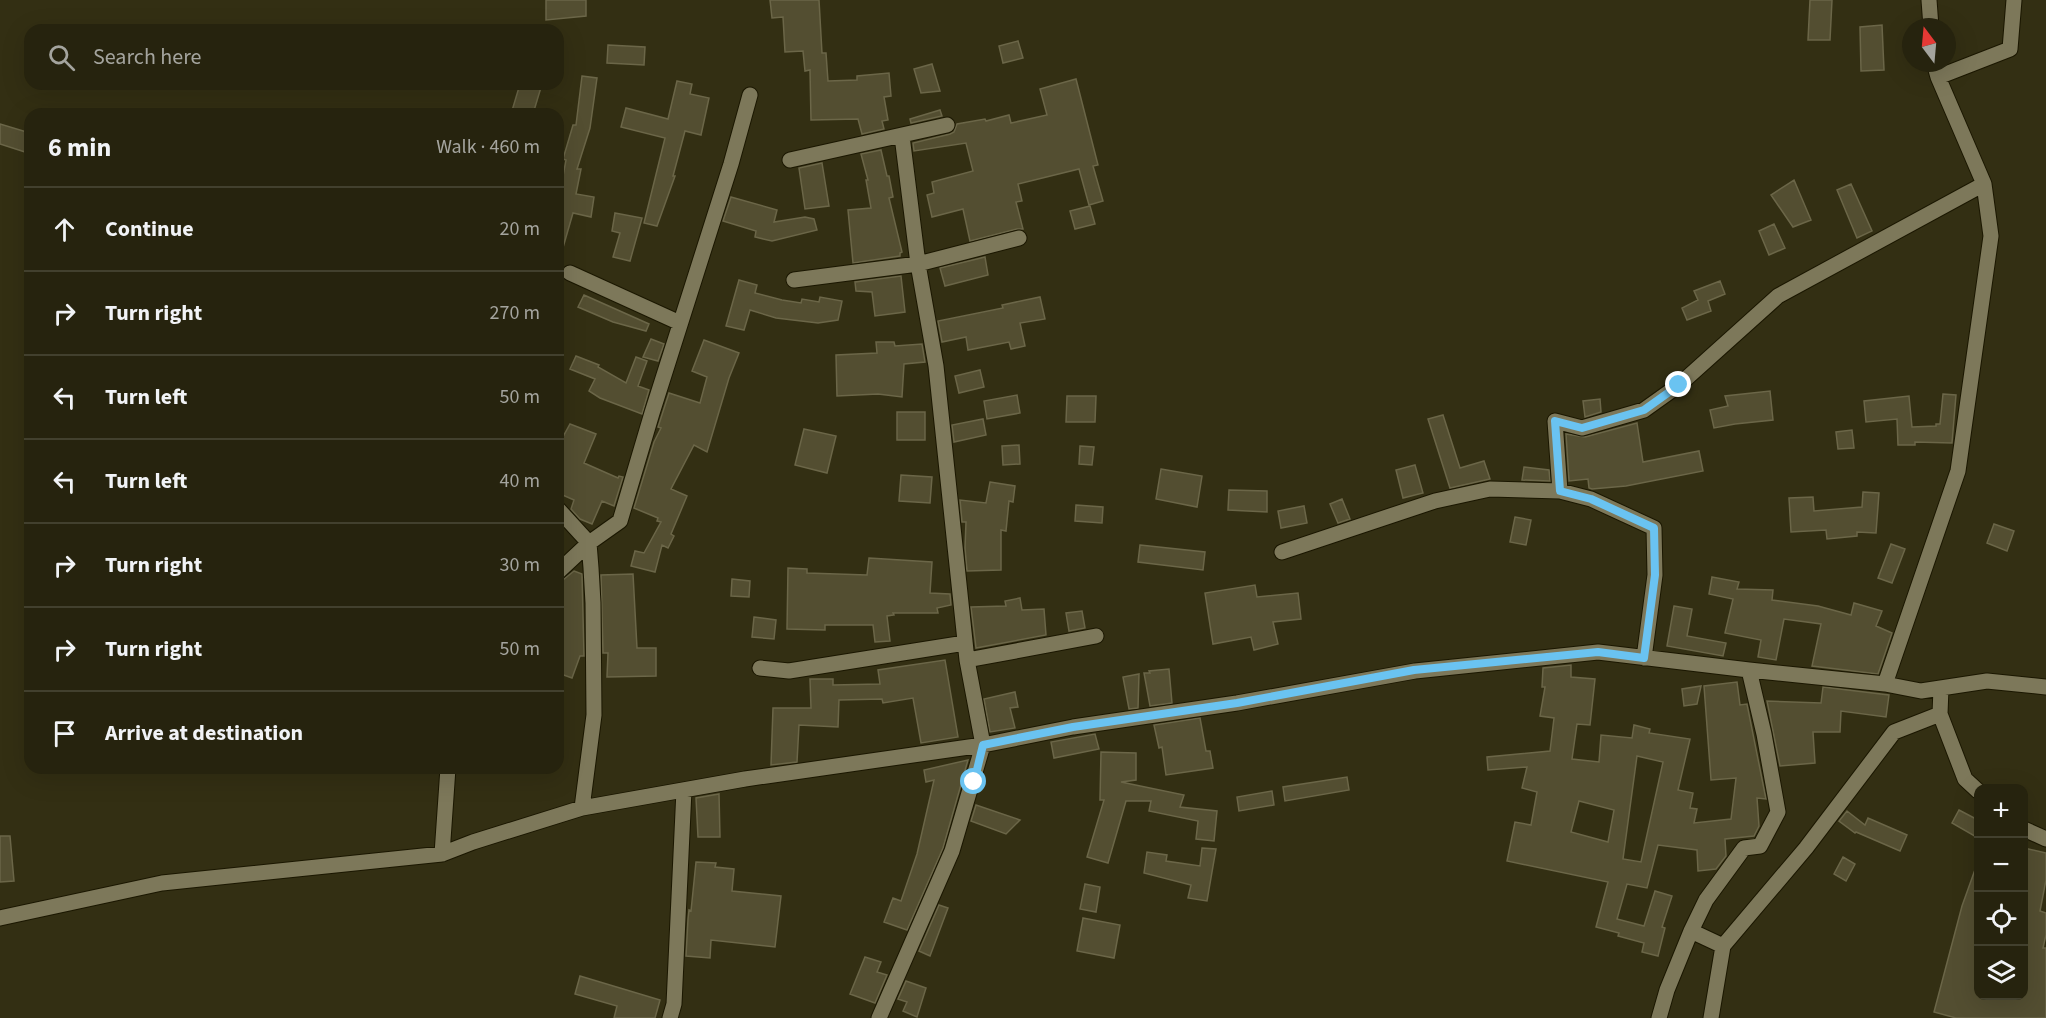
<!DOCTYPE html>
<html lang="en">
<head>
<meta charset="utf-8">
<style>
  body { margin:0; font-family:"Source Sans 3",sans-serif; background:#322f1c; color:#f1f3f6 }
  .controls { position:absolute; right:18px; bottom:18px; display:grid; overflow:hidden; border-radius:12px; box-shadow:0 6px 24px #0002 }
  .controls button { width:54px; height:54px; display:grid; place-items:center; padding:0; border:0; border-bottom:2px solid #42402e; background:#26230e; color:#f1f3f6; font:30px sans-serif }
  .compass { position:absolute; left:1902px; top:18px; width:54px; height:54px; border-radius:50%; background:#26230e; box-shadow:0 6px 24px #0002; rotate:344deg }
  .stop { position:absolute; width:18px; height:18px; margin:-14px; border:4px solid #6ac3f1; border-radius:50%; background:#fff }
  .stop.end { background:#6ac3f1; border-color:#fff; box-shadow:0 2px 6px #0008 }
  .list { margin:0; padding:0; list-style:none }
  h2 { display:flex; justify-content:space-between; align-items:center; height:78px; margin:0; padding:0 24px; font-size:26px }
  h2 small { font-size:20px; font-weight:400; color:#a4a49e }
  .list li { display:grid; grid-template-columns:39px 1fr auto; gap:18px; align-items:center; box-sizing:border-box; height:84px; padding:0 24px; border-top:2px solid #42402e }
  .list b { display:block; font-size:22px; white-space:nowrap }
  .list em { font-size:20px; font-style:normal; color:#a4a49e }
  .icon { flex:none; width:33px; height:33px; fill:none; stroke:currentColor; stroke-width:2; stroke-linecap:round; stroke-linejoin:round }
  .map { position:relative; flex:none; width:2046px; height:1018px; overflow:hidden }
  .search { position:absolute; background:#26230e; box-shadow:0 6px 24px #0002; left:24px; top:24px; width:540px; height:66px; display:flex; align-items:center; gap:15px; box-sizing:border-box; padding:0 21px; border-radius:18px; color:#a4a49e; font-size:22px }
  .panel { position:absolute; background:#26230e; box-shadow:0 6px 24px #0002; left:24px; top:108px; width:540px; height:666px; border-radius:18px }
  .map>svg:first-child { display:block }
  .building { fill:#534e31; stroke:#6b6648; stroke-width:1.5; fill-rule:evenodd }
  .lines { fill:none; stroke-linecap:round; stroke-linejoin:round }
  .minor-casing { stroke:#1b1700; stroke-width:17 }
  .minor { stroke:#7d785a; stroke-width:15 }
  .route { stroke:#6ac3f1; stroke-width:8 }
</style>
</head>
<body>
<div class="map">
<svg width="2046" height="1018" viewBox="0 0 2046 1018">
  <rect width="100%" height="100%" fill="#332f13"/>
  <path class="building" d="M546,0H586V16L546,20Z
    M770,0H819L822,53H826L828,81L857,80V76L889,73L891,96L884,97L888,120L882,121L884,129L862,134L858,119L811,120L810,70L805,71L803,51L785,52L783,17L772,18Z
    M1810,0H1832L1830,40H1808Z
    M1882,25L1884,70L1861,71L1860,27Z
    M1018,41L1023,58L1003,63L999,46Z
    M608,45L645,47L644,65L607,63Z
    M932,64L940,91L921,93L914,69Z
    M582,76L597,78L590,128L577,169H581L576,194L594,197L591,217L573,213L562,251H558V203L566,160L563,159L573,125H576Z
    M1076,79L1098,165L1093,166L1103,201L1089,205L1079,169L1018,184L1022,201L1016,202L1023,229H1017L970,241L963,209L932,217L927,195L934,193L932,182L973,171L966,143L914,151L913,143L950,134L954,132L957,124L985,119L986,121L1009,115L1011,123L1047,115L1040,89Z
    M677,81L692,84L690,94L709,98L701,135L685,131L673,176H675L657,226L644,223L665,138L621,127L626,108L668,119Z
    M520,84H542L533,114H511Z
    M940,110L942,116L911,123L910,119Z
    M0,124L30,133L25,152L0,144Z
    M881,150L887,176H889L893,197L889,198L902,252L900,253V256L853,263L848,210L871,208L866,180H868L861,154Z
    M822,163L829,206L805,209L799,168Z
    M1794,180L1811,220L1793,227L1771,195Z
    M1851,184L1872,231L1857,238L1837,190Z
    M731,197L777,210L774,222L805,217L814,219L817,230L772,241L755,237L756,231L723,221Z
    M1090,206L1095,224L1075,229L1070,211Z
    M615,213L642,218L630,261L613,257L620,233L612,231Z
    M1774,224L1785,248L1769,255L1759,231Z
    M985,257L988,275L945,286L940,268Z
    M901,276L905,312L875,316L872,292L856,291L855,282Z
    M739,280L757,285L755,293L782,300L801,303L802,299L819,302L820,297L842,301L838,320L818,323L776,318L750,310L744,330L726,326Z
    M1720,281L1725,294L1708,301L1711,311L1687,320L1682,308L1698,300L1694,291Z
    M584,295L649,324L646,331L613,322L578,307Z
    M1040,297L1045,319L1020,323L1025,346L1011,349L1009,342L968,350L966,337L942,342L938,321L1003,308L1002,305Z
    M651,339L664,344L658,361L643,357Z
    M704,340L739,353L729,378L707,452L694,445L671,489L687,496L671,534L674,536L668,548L662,545L655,572L631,566L635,551L644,553L661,522L657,521L658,518L634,508L654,442L661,428L658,427L669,393L700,403L707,377L692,371Z
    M876,342H894L895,346L922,344L925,362L904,364L902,397L878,394L837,396L836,355L877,353Z
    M576,356L599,365L598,367L626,383L636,357L647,361L638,386L649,390L642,414L600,398L589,391L595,379L570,369Z
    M980,370L984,387L959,393L955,376Z
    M1770,391L1773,420L1735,424L1714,428L1710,410L1728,406L1725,396Z
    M1943,394L1956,395L1952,443L1915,442V445H1898L1897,419L1866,422L1864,401L1909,396L1912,427L1936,426V424H1940Z
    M1017,395L1020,413L987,419L984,401Z
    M1067,396H1096L1095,422H1066Z
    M1600,399L1601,412L1585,417L1583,401Z
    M897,412H925V440H897Z
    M1443,415L1460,468L1484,461L1490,479L1450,488L1428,419Z
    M983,419L986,435L954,442L952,425Z
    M1637,423L1643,462L1699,451L1703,471L1626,486L1592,489L1589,488L1588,479L1569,481L1566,434L1585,437Z
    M570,424L596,434L584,463L618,478L619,476L623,477L614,506L602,501L592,524L580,519L571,509L574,500L558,493V446Z
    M804,429L836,436L827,473L795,465Z
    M1852,430L1854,448L1838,449L1836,432Z
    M1019,445L1020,464L1003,465L1002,446Z
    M1080,446L1094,447L1092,465L1079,464Z
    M1415,465L1423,493L1403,498L1396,470Z
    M1524,467L1549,470L1550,481L1522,480Z
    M1161,469L1202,476L1197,507L1156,499Z
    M901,475L932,477L930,503L899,501Z
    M990,482L1015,486L1013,502L1009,501L1006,531L1001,530V570L967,571L965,548L966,522H962L960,500L986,503Z
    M1229,490L1267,491V512L1228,510Z
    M1863,492L1879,493L1876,533L1857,532V536L1827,539L1826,530L1791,532L1789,498L1813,497L1814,511L1862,507Z
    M1342,499L1350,519L1338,523L1330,504Z
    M1076,505L1103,507L1102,523L1075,521Z
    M1304,506L1307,523L1281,528L1278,511Z
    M1515,517L1531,520L1526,545L1510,542Z
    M1994,524L2014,531L2007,551L1987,543Z
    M1891,544L1905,549L1892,583L1878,578Z
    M1140,545L1205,552L1203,570L1138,562Z
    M869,558L932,562L930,593L950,594L951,605L937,608L938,613H893L894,615L887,616L890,641L875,642L873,625H825V630L787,629L788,568L807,569V573L867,575Z
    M574,571L582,574L584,656H580L572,678L558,673V582L564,579Z
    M633,574L637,648H656V676L607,677L608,653H603L601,575Z
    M1712,577L1739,582L1737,589L1773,590L1772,600L1818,606L1851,615L1854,603L1882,611L1876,626L1892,633L1878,674L1812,666L1821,624L1784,619L1776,660L1758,657L1761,640L1725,633L1733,599L1709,594Z
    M732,579L750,581L749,597L731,596Z
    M1255,585L1257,597L1298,593L1301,619L1273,622L1278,644L1254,650L1251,637L1213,644L1205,593Z
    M1020,598L1022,610L1044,609L1046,635L976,648L971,607L1006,606L1005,601Z
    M1674,606L1692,609L1687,636L1726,643L1723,656L1667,646Z
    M1082,611L1085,628L1069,631L1066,613Z
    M754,617L776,620L774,639L752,637Z
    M945,660L958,737L921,743L913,698L883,703L882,699L839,700L838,727L799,725L797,762L771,765L773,708H811L810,679H833V685L880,684L878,670Z
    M1571,665V677L1595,679L1590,725L1577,724L1572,759L1599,762L1601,735L1632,738L1634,725L1650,729L1649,733L1690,739L1678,790L1693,793L1690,808L1697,809L1694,823L1731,819L1736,778L1711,780L1704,686L1737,682L1740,705L1747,704L1766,799L1757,798L1759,826L1754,836L1725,839L1726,856L1716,869L1698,871L1697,850L1658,845L1647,888L1627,884L1617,919L1644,926L1655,891L1672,896L1662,927L1665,928L1658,956L1642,952L1644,943L1618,936L1619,933L1596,927L1608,882L1507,861L1515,822L1531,825L1537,792L1522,788L1527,767L1488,770L1487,757L1550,751L1554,718L1540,716L1545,687H1542L1543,668ZM1637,756L1663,762L1641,862L1623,859ZM1579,801L1614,810L1608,842L1571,832Z
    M1169,669L1172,703L1150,706L1144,673H1150L1149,671Z
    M1139,674L1138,708L1129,709L1123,677Z
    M1701,686L1697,704L1684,706L1682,689Z
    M1823,687L1889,695L1886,717L1841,711L1840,732H1813L1815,763L1780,766L1767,701L1821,703Z
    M1015,692L1018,707L1010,708L1015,728L990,732L984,699Z
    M1200,718L1206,751H1210L1213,768L1166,775L1162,747L1159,748L1154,725Z
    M1095,734L1099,749L1054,758L1051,742Z
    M1101,752L1136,753V780L1121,782L1184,795L1180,807L1217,811L1214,841L1196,839L1198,821L1149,811L1151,801H1126L1108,863L1087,857L1104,800H1100Z
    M968,760L943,848L907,930L884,922L893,898L901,901L917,854L934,780L926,782L924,770Z
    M1347,777L1349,790L1285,801L1283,787Z
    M1272,791L1274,805L1239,811L1237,797Z
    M719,794L720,837H698L696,798Z
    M976,805L1020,820L1006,834L971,821Z
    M1959,810L1978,820V838L1952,823Z
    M1847,811L1865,825L1868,818L1907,835L1900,851L1856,832L1855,833L1839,821Z
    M0,836H10L14,881L0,882Z
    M1202,848L1216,849L1207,901L1188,898L1191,885L1144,873L1147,852L1167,855L1166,861L1200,866Z
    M2024,848L2046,853V880L2040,911L2046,913V935L2043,948H2046V1018H1956L1934,1012L1962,906L1977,864L1978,865V996H2024V874L2026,862L2024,861Z
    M1843,857L1855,864L1846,881L1834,874Z
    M696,862L716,863L715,867L734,869L732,891L781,896L775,947L711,940L710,958L686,956L688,919L689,910L691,911Z
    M1085,884L1100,887L1096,912L1080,909Z
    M939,905L948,908L930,956L919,951Z
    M1083,918L1120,925L1114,958L1077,951Z
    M865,957L881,962L877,972L887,975L875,1003L850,994Z
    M580,976L660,1000L655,1018H614L617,1006L575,994Z
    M906,981L926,988L917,1017L903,1011L907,1002L898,999Z"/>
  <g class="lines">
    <defs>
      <path id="minor" d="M1929,0L1931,27
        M1938,77L2010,49L2014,0
        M790,160L947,125
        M570,273L680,323
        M794,280L918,264L1019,238
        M1560,491L1591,499L1654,528L1655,575L1644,658
        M558,509L589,543L591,568L593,603L594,715L582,808
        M1282,552L1435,501L1490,489L1560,491L1555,421L1582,428L1644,410L1679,385L1778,296L1984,184
        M558,572L589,543L620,521L652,413L731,164L750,95
        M967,660L1096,636
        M760,668L789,671L965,643
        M1885,684L1958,471L1991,236L1984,184L1938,77L1934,63
        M1941,688L1940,714L1965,779L1978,791
        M2024,829L2046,839
        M442,854L448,768
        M0,918L162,883L442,854L473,842L582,808L745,779L983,745L1073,727L1237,703L1415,671L1598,652L1749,670L1885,684L1921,691L1987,681L2046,687
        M1723,946L1691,931L1706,900L1744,848L1760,846L1778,812L1764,734L1749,670
        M670,1018L674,1004L684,790
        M879,1018L952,851L983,745L967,660L936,366L918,264L902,136
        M1659,1018L1667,990L1691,931
        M1711,1018L1723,946L1806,848L1894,732L1940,714"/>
    </defs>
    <use href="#minor" class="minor-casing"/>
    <use href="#minor" class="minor"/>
  </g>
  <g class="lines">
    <path class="route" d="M974,782L983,745L1073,727L1237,703L1414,670L1598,652L1644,658L1655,575L1654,528L1591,499L1560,491L1555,421L1582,428L1644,410L1679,385"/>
  </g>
</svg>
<div class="controls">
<button>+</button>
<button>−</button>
<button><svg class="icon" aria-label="locate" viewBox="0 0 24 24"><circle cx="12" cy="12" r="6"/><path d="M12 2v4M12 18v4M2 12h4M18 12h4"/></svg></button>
<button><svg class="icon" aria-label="layers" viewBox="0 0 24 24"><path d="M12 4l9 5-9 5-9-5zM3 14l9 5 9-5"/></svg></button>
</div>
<svg class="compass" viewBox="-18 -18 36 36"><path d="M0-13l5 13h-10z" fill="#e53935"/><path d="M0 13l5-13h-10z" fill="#a4a49e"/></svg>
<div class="stop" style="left:974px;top:782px"></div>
<div class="stop end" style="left:1679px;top:385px"></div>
<div class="search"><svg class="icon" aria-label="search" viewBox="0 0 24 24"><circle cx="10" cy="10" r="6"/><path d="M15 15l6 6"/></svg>Search here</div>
<section class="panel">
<h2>6 min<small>Walk · 460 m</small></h2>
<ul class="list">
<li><svg class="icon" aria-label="ahead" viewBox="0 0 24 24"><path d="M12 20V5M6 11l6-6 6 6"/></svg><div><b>Continue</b></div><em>20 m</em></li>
<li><svg class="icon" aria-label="right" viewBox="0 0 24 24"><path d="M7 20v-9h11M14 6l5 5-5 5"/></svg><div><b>Turn right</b></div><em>270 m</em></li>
<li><svg class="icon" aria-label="left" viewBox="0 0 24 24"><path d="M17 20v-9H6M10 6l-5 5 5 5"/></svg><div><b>Turn left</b></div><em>50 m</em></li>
<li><svg class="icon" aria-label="left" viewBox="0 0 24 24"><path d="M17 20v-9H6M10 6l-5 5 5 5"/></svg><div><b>Turn left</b></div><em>40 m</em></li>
<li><svg class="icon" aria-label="right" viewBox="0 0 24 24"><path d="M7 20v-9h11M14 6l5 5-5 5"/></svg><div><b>Turn right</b></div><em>30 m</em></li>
<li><svg class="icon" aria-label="right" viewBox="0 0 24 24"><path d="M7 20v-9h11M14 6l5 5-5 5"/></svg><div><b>Turn right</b></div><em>50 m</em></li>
<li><svg class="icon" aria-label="arrive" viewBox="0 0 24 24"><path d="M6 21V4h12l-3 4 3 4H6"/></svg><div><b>Arrive at destination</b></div></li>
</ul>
</section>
</div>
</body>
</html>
